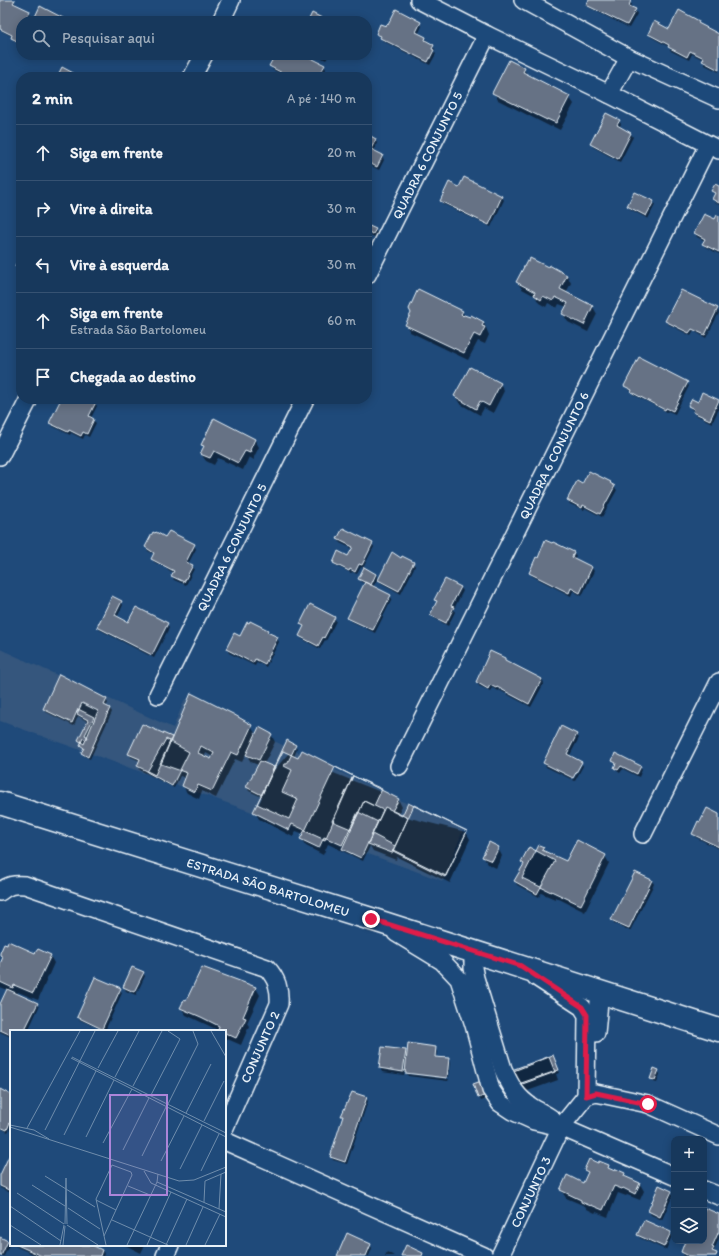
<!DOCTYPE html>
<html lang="pt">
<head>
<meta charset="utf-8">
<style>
  body { margin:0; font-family:Itim,sans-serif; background:#203f62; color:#f1f3f6 }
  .controls { position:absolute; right:12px; bottom:12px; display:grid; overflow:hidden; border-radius:8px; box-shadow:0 2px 10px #0003 }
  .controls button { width:36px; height:36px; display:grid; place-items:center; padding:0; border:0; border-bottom:1px solid #365272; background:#17385c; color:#f1f3f6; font:20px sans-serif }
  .stop { position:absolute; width:12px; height:12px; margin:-9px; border:3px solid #e11d48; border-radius:50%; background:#fff }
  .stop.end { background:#e11d48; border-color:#fff; box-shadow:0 1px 4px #0008 }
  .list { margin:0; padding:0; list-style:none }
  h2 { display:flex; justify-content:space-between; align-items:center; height:52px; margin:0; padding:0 16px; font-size:17px }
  h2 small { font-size:13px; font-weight:400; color:#9eacbb }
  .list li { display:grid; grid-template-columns:26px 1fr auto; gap:12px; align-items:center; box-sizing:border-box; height:56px; padding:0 16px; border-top:1px solid #365272 }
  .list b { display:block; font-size:15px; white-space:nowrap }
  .list p { margin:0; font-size:13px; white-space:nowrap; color:#9eacbb }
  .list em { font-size:13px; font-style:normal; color:#9eacbb }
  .icon { flex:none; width:22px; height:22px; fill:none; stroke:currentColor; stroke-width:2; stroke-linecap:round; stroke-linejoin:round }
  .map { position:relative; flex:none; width:719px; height:1256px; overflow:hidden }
  .search { position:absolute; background:#17385c; box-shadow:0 2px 10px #0003; left:16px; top:16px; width:356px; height:44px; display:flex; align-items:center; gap:10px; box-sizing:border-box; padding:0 14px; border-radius:16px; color:#9eacbb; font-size:15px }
  .panel { position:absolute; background:#17385c; box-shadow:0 2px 10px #0003; left:16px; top:72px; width:356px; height:332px; border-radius:16px }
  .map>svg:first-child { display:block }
  .built { fill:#34567d }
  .shadow { fill:#0007; fill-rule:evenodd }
  .building { fill:#667285; stroke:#e8f1f8; fill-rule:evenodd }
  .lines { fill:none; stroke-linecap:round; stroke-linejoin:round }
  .minor-casing { stroke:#e8f1f8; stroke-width:20 }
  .tertiary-casing { stroke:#e8f1f8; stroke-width:25 }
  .minor { stroke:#1f4a7a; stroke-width:17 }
  .tertiary { stroke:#1f4a7a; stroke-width:22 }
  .route { stroke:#e11d48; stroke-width:5 }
  .labels { text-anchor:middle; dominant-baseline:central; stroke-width:3; stroke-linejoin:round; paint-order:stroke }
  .street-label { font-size:13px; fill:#e8f1f8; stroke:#1f4a7a }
  .inset-road { fill:none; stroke:#6f8dac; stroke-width:1 }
  .view { fill:#ac85d9; fill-opacity:0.15; stroke:#ac85d9; stroke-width:2 }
  .inset-edge { fill:none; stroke:#e8f1f8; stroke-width:2 }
</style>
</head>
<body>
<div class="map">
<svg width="719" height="1256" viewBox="0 0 719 1256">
  <rect width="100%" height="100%" fill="#1f4a7a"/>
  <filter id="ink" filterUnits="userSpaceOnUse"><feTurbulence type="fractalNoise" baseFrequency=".025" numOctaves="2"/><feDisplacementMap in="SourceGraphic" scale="8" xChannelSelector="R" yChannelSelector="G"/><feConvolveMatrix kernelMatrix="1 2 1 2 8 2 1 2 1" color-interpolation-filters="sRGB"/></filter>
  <g filter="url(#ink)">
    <path class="built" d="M0,649L173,728L185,699L463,830L443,881L0,721Z"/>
    <path class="shadow" d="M0,0L14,1L16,4V6L29,12L31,15L28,21H21V45L14,41L13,37L0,30Z
      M590,0H628L632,5L631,8L635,10L637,14L629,28L590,8L588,5Z
      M698,22L700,25L719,35V72L705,65L703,61L704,60L692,54L689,60L671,51L669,47L651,37L649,33L670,31Z
      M420,23L422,26L418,35L425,38L435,49L434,52L436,54L430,65L383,41L377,33L386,28Z
      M276,55H303L324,66L326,69L322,77H287L273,70L271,66Z
      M316,55H327L328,57L326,60Z
      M524,69L528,76L569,97L574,104L560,130L552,126L551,127L498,100L494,93Z
      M619,121L621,124L619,128L631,134L633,137L620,162L593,147L591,144Z
      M367,135L375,139L377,143L373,152L382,156L384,160L379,170L367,164Z
      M465,179L502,197L504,200L491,227L443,204L441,201L460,188Z
      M719,187V205L715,202L713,199L715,195L712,191Z
      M653,201L655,205L648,219L630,209L629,206Z
      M719,217V254L705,247L703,244L705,241L697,237L695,233L715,221Z
      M367,226L375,230L377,233L375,237L370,235L367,242Z
      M567,275L571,283L566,293L593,307L597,314L588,332L568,322L563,314L567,307L559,304L557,308L548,303L546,307L539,303L535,296L522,289L517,282Z
      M717,309L719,313L706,338L694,331L691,336L668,324L666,321Z
      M462,311L465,317L484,323L489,335L485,344L478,341L468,360L410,332L406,325Z
      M500,383L504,391L493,413L484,408L480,415L460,404L455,396Z
      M687,383L689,386L675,414L668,411L667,412L634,395L626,386Z
      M703,393L719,401V409L712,423L696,415L694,411L691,409L689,406L698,403Z
      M62,399H88L95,403L97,406L91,418L96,423L89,437L85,435L83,439L71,433L70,435L52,426L50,422Z
      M255,440L259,447L254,457V460L249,457L243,470L218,458L214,465L206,461L201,454L204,448L202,444Z
      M610,483L617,490L602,517L585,508L584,510L570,504L568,500L583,485Z
      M166,539L194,545L196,549L188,564L192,566L194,569L186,585L174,580L172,576L174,573L154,562L152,559L154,554L148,551L146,547Z
      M338,539L372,543L374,547L363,568L376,574L379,580L402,559L413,563L415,566L401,594L381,583L378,578L373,587L390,596L392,599L375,633L351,621L349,618L365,584L361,582L359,578L364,568L361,567L357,574L352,572L351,573L336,566L334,562L349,558L353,549L340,543Z
      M553,543L574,553L576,556L574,559L592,568L594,571L582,596L573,591L571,596L532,576L530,573L538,560Z
      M446,580L461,588L463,591L454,609L455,612L448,626L434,618L432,615L438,603L435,600Z
      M121,601L123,605L117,618L129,624L136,609L167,624L169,628L154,658L100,630L98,627Z
      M334,617L336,621L326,641L325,640L320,649L302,639L300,636L304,628L301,624Z
      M267,631L269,634L277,638L279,642L266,667L257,662L255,666L229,653L227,649L240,637Z
      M505,659L506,661L542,679L544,683L531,707L499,690V691L492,688L490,691L479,686L477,682Z
      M106,700L108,703L106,707L110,709L112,712L90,759L84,756L82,753L84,749L79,740L88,722L78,716L74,726L46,712L44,709ZM80,704L78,713L76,712ZM86,735L89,737L84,745Z
      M251,726L256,735L271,734L275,742L264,764L275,769L295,746L297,749L294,757L398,799L402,807L398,815L466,832L470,839L450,883L397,857L396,860L373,851L370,846L363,861L328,844L323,855L306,846L301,839L304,834L296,831L293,837L259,819L255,812L262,797L249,791L247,787L258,765L251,762L246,754L242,762L235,759L216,798L202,791L199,799L187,793L183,786L186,778L180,776L174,788L140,770L138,766L140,761L131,757L129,754L171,738L172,740ZM206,753L213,757L212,760L204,757Z
      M561,727L577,735L579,738L569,757L580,763L571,779L546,767L544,763Z
      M613,761L640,767L642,770L639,777L623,769L620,773L617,771L615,768L616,765Z
      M582,764L583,766L575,781L573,780Z
      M719,815V849L695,837L693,833Z
      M498,848L502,856L496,868L488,864L483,857Z
      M543,848L546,853L567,862L605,856L609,863L585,912L555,897V899L541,893L539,897L517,885L515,881L524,866L522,862Z
      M636,873L652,881L654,884L630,931L614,923L612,920Z
      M36,954L50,956L54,963L38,1000L18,992L17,995L37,1004L39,1007L28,1031H11V1037L0,1032V1007L8,990L0,987V965L3,960L0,955Z
      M202,968L256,988L260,995L247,1023L249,1026L241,1045L225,1038V1031H220L186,1015L181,1008L186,1003Z
      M143,973L145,976L136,995L126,991L124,987Z
      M120,989L122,993L105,1031L80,1020L78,1017Z
      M435,1048L437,1052L436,1058L449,1059L451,1063L449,1077L407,1072V1074L405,1071L404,1075L382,1072L380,1068L406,1051L408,1055Z
      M553,1056L560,1073L556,1074L558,1080L522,1093L519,1088L481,1101L474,1085Z
      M658,1071L660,1074L657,1083L654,1082L652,1079Z
      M407,1074L449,1079L448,1081L408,1076Z
      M0,1091L11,1096V1127L8,1132L0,1128Z
      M366,1097L368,1101L347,1164L333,1160L331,1157L344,1118L342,1116Z
      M11,1158V1193L0,1188V1177Z
      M608,1166L611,1171L625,1174L627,1178L640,1184L644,1191L640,1200L627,1195L626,1196L618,1193L608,1217L596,1212L595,1213L587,1209L585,1206L566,1198L561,1190L583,1184L588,1175L585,1170Z
      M671,1191L673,1195L662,1220L651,1215L649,1211Z
      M704,1213L719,1215V1238L714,1251L718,1256H684L682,1252L686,1241H704Z
      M670,1233L672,1236L666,1250L640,1238L638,1235Z
      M0,1238L7,1241L9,1245L4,1256H0Z
      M16,1245H90L102,1250L104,1254L103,1256H37L17,1247Z
      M125,1245H143L144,1247L141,1253Z
      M370,1245L372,1248L369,1256H338Z
      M387,1252L394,1256H385Z"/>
    <path class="building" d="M0,0H15L13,3L30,11L25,21H26H21V43L11,38L12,35L0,29Z
      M589,0H631L629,6L636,9L627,25L586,5Z
      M40,6L65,19L64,21H33Z
      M396,9L421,22L416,32L426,37L425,40L434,45L432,49L434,50L428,62L380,38L381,36L376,34L380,24L386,26L387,24L388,25Z
      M679,10L699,21L698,23L719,34V70L702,61L704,58L690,51L687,57L668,47L669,45L648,34L654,21L669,29Z
      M312,13L328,21H308Z
      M275,55H305L325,65L318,77H290L269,66Z
      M509,60L525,68L523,72L570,96L556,123L547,119V120L492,93Z
      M62,67L79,76L78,77H57Z
      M606,113L620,120L617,125L631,133L618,159L590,144Z
      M367,134L376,139L371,149L383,155L377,167L367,162Z
      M464,177L502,196L489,225L440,201L449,182L459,187Z
      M715,184L719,186V203L712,199L715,193L711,191Z
      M634,192L654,201L646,216L627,206Z
      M704,214L715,219L717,215L719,216V252L702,244L705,239L694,233Z
      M367,225L376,229L373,234L368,232L367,235Z
      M21,254V269L15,266Z
      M530,258L548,267L549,265L567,275L560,289L593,306L584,325L562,314L568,303L555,297L553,301L543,296L541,300L534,295L535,292L516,282L527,261L529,262Z
      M418,289L463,311L461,314L463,316L464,315L470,317L471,315L484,322L482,326L485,327L480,337L474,334L464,353L405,325L411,313L409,309Z
      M681,290L718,308L705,335L692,329L689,333L665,321Z
      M639,357L688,382L673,411L666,408L665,410L631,392L632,390L624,386Z
      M470,367L501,383L489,406L480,401L476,409L454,396Z
      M702,392L719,400L710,420L693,412L694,409L688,406L692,399L698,402Z
      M61,399H89L96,402L89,416L94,419L87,434L83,432L81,436L69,430L68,432L49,423Z
      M214,418L255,439L250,450L251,451L250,453L245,451L238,463L214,451L210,458L200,454L204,446L201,445Z
      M589,471L611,482L610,483L615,486L600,514L583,505L582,508L567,500L577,481L582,484Z
      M343,528L373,543L362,565L359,564L355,572L350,569L349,571L333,563L338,551L348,556L353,547L337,539Z
      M169,531L195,544L186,562L193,565L184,582L171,576L174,571L151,559L154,553L145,547L153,532L155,533L156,532L165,537Z
      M545,540L552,543L553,542L574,552L572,557L592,567L580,593L571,588L569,593L529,573L536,557L538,558Z
      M392,552L401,558L402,556L414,562L399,591L378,580Z
      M364,567L376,574L371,585L358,579Z
      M445,579L461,587L451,606L454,607L446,623L430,615L437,601L434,600Z
      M365,582L391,595L373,630L347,618Z
      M112,596L122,601L115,615L128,622L136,607L168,623L152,655L97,627Z
      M310,604L335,617L324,638L323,637L318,646L299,636L304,626L300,624Z
      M250,621L268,630L267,632L278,637L265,664L255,659L253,663L226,649L234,633L240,636L247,622L249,623Z
      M490,651L505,658V660L542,679L529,704L497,687L496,688L490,685L488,689L476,682Z
      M59,674L107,699L104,705L110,708L88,757L81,753L84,748L80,745L83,738L86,740L88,737L85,735L94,717L78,709L72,723L43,709Z
      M191,693L233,714L252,725L238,755L231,752L212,791L198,785L194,792L182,786L187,773L161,764ZM201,746L214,753L211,759L198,753Z
      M82,703L98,711L84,744L78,740L88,720L77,714Z
      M142,724L172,737L155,775L137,766L140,759L128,754Z
      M561,726L577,734L567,754L582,762L573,778L543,763Z
      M259,727L272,734L259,760L246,755Z
      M166,739L189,752L172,786L147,772Z
      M287,740L296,745L287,764H285L284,766L292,770L282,792L298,799L289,819L257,804Z
      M302,750L399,799L392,811L402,816L408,803L467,831L446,876L393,850L392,853L368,844L378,822L358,812L342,845L324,837L319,848L300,839L305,830L292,824L289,830L253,812L283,751L298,758Z
      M615,753L641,766L637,774L621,766L618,770L614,768L616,763L612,761Z
      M260,761L274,767L262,795L246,787Z
      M335,767L353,776L325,840L305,831Z
      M353,776L382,789L374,806L364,801L351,829L332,821Z
      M364,801L383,810L361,858L342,849Z
      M414,805L467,831L445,877L393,851Z
      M385,807L408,818L395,846L372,834Z
      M707,808L719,814V847L692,834L698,821L700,822Z
      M577,840L606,855L581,905L551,891V892L522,878L539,845L544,847L542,850L566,861Z
      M489,842L499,847L492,861L482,857Z
      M529,847L555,861L537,894L514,881L524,864L521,862Z
      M635,872L652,880L629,928L611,920Z
      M8,941L35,953L38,949L51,955L33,993L14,985L13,988L0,982V964L3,957L0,955V953L4,944L7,945Z
      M132,967L144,972L134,992L123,987Z
      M202,967L256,987L243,1017L246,1018L236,1038L225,1033V1031L218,1030L219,1026L201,1017L180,1008L184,1000L186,1001Z
      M95,977L121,988L102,1029L77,1017Z
      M7,989L38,1003L24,1031H11V1035L0,1030V1004Z
      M408,1043L436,1047L435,1057L449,1058L447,1078L405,1073Z
      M382,1047L406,1050L403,1072L379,1068Z
      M553,1055L559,1070L478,1098L473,1084Z
      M549,1057L555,1072L517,1086L511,1072Z
      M654,1068L659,1070L655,1080L650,1079Z
      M0,1089L11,1095V1120L7,1130L0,1127Z
      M352,1092L367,1097L345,1162L330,1157L343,1116H341Z
      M9,1156L11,1157V1191L0,1186V1175Z
      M589,1159L598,1163L599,1161L609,1165L608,1168L615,1171L616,1169L625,1173L624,1176L640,1183L635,1194L623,1188L622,1189L614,1186L603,1210L591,1205V1206L581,1202V1200L560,1190L567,1175L583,1183L588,1172L584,1170Z
      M659,1185L672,1191L660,1217L648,1211Z
      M705,1208L719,1214V1231L712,1247L714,1248L712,1251L717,1253L716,1256H689L681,1252L685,1241H704V1210Z
      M644,1220L671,1232L664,1247L637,1235Z
      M347,1233L371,1244L366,1256H337Z
      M0,1237L8,1241L1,1256H0Z
      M17,1245H92L102,1250L100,1256H42Z
      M406,1245L423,1253L422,1256H401Z"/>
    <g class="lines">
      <defs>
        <g id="minor">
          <path d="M419,0L487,35L609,94L719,150"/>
          <path d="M523,0L629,58L719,99"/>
          <path d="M221,21L231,0"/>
          <path d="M192,77L204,55"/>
          <path d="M609,94L629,58"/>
          <path id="s1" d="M367,275L487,35"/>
          <path d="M0,456L29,399"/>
          <path id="s2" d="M158,695L305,399"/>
          <path id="s3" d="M399,766L708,145"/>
          <path d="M643,834L719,682"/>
          <path d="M0,892C8,885 14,884 25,885L267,968C277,979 280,989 279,1004L225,1127"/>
          <path d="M396,933L442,961L459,979L474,1025L491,1090L500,1103L512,1111L534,1121L561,1127L674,1176"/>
          <path d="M473,951V968L475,978L503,1069C510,1085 517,1098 532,1107C538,1111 546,1114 552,1119"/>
          <path d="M536,977L582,1007L587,1015L586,1096"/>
          <path d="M596,1033L600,992"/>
          <path d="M225,1141L484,1256"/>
          <path d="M704,1190L719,1196"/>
          <path d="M165,1256L170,1245"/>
          <path id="s4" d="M500,1256L561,1127L586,1096L596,1093L648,1104L719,1136"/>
        </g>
        <g id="tertiary">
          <path id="s5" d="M0,803L371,919L719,1030"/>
        </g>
      </defs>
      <use href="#minor" class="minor-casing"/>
      <use href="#tertiary" class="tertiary-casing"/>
      <use href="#minor" class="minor"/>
      <use href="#tertiary" class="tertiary"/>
    </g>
  </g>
  <g class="lines" filter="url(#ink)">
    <path class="route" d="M371,919L521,966L582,1007L587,1015L586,1096L596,1093L648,1104"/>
  </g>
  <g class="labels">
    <g class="street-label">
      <text stroke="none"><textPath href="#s1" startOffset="134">QUADRA 6 CONJUNTO 5</textPath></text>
      <text stroke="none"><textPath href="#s3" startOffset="347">QUADRA 6 CONJUNTO 6</textPath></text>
      <text stroke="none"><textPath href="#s2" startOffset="165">QUADRA 6 CONJUNTO 5</textPath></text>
      <text stroke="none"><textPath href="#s5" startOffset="281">ESTRADA SÃO BARTOLOMEU</textPath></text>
      <text transform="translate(260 1047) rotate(-66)">CONJUNTO 2</text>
      <text stroke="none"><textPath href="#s4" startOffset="71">CONJUNTO 3</textPath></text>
    </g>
  </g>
  <g transform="translate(10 1030)">
    <rect width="216" height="216" fill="#1f4a7a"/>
    <path class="inset-road" d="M201,1L216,27M62,27L216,103M61,28L216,107M88,38L108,1M105,47L129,1M123,56L152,1M141,65L170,9L158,1M158,74L188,14L183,1M176,83L201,34M194,91L214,51M0,95L24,100L39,109M0,97L169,151L184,150L216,137M17,98L70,1M35,100L85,1M54,105L86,41M76,107L104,50M93,113L122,59M113,120L139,68M132,126L156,77M151,131L174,86M170,139L192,95M134,141L141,153L216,187M191,141L209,104M35,146L85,177M147,152L216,182M22,155L55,176M118,156L140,165M7,163L54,194M86,170L106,180M194,172L195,151L216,142M0,176L51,211M58,178L90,199M209,179L211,144M102,190L158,215M55,194L56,148L57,194M0,195L31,215M57,195L88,215M94,206L122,145L121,142L102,135L86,169L96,215M50,215L54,195M53,215L55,196M117,215L147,152L148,144M137,215L161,162M156,215L177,169M176,215L193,177M195,215L210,184"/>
    <path class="view" d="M100,65H157V165H100Z"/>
    <rect width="216" height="216" class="inset-edge"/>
  </g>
</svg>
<div class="controls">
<button>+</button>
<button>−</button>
<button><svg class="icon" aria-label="layers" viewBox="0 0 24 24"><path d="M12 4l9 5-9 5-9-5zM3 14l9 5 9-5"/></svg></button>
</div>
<div class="stop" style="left:648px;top:1104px"></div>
<div class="stop end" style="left:371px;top:919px"></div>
<div class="search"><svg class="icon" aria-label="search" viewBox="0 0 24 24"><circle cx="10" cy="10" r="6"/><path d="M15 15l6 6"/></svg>Pesquisar aqui</div>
<section class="panel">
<h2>2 min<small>A pé · 140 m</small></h2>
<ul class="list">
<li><svg class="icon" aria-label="ahead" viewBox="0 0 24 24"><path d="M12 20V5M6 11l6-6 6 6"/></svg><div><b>Siga em frente</b></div><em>20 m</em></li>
<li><svg class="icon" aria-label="right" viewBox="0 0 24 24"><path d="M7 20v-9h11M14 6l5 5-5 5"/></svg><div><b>Vire à direita</b></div><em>30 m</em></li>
<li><svg class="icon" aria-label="left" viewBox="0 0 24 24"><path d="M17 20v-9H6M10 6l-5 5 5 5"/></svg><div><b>Vire à esquerda</b></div><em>30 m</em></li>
<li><svg class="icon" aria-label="ahead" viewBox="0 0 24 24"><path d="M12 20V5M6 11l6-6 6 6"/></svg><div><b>Siga em frente</b><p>Estrada São Bartolomeu</p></div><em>60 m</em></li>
<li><svg class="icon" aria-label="arrive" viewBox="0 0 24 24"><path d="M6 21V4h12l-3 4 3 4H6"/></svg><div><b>Chegada ao destino</b></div></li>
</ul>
</section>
</div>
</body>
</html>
